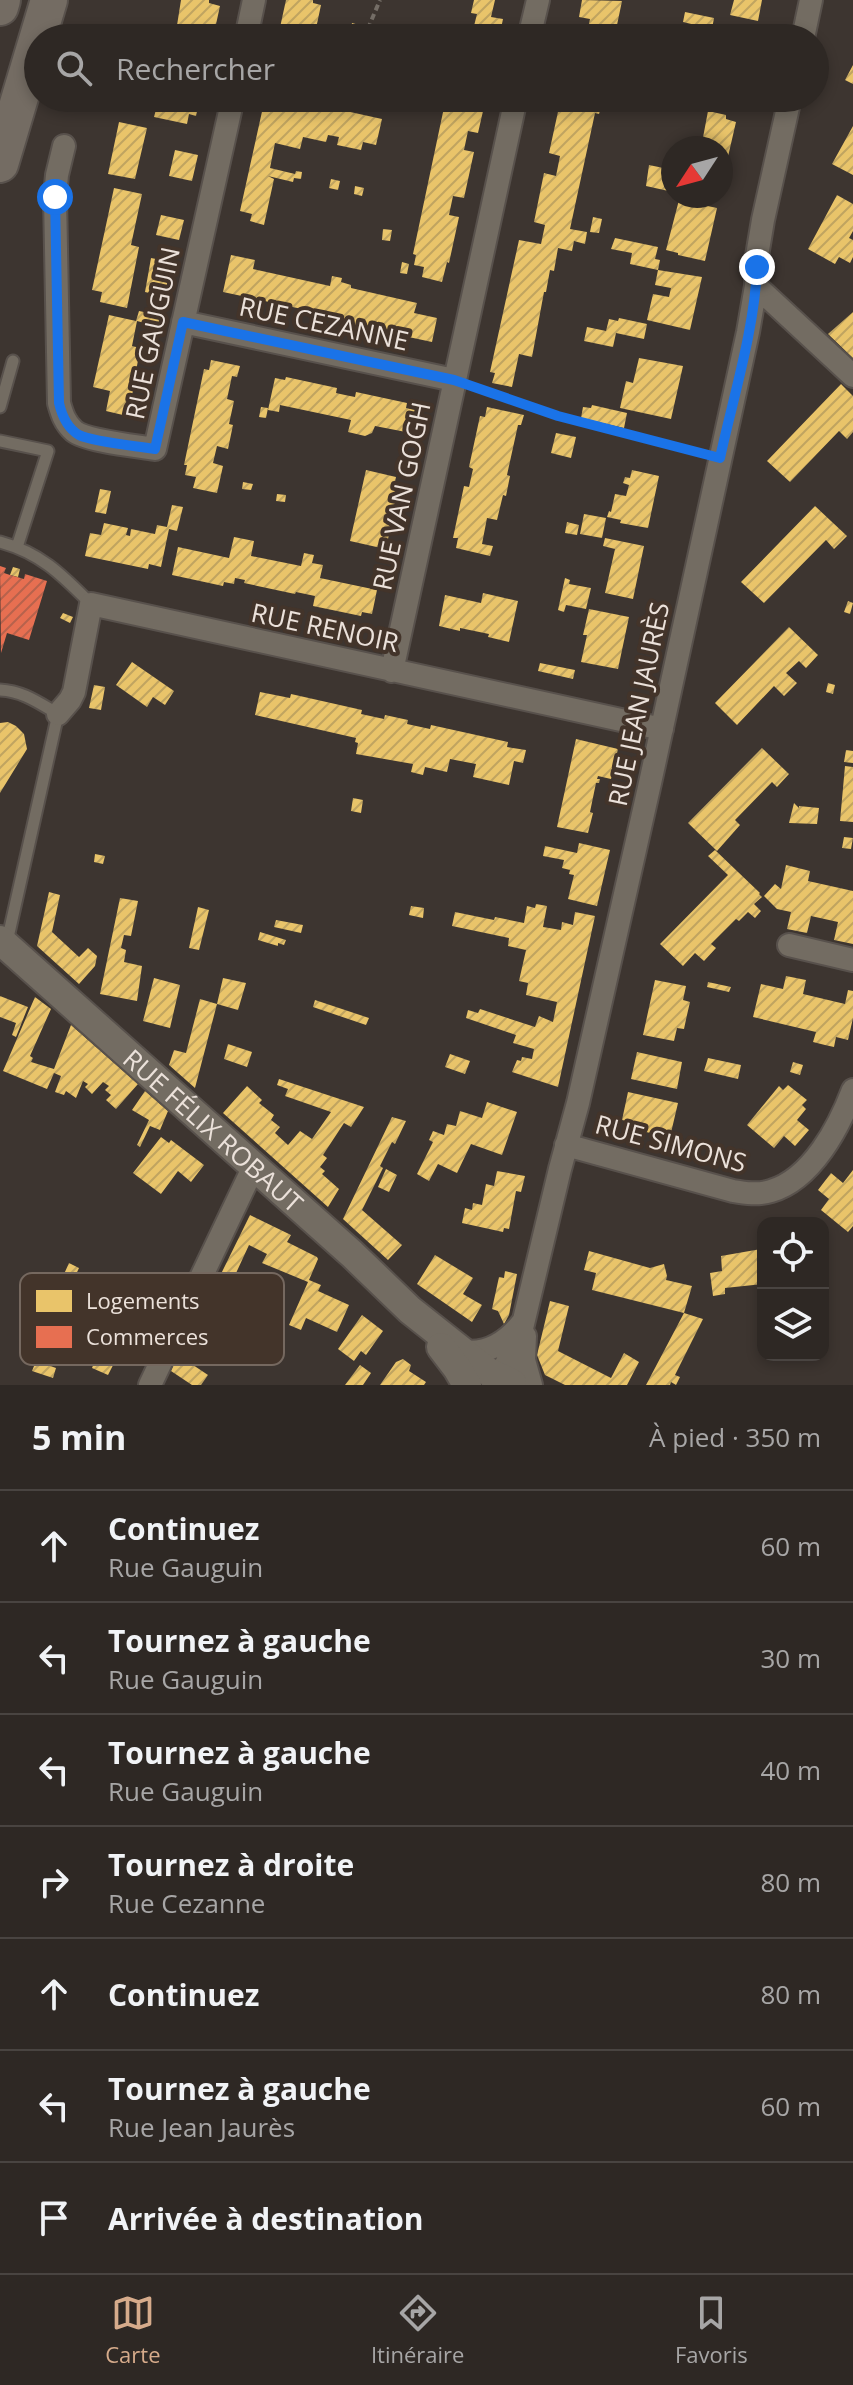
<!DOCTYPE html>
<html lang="fr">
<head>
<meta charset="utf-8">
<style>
  body { margin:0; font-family:"Open Sans",sans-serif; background:#3a3431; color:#f1f3f6 }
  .controls { position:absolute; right:24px; bottom:24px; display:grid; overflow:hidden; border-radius:16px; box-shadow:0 4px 12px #0003 }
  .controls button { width:72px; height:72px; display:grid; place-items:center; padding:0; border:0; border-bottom:2px solid #494441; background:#2e2824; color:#f1f3f6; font:40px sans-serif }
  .compass { position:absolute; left:661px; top:136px; width:72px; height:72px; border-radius:50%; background:#2e2824; box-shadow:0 4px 12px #0003; rotate:234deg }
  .stop { position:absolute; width:24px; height:24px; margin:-18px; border:6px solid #1a73e8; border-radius:50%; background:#fff }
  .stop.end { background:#1a73e8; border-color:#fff; box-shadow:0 2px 8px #0008 }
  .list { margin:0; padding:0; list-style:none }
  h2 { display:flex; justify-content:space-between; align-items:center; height:104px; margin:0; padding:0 32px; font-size:34px }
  h2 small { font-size:26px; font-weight:400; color:#a7a6a6 }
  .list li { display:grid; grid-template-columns:52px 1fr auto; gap:24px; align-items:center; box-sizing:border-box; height:112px; padding:0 32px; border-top:2px solid #494441 }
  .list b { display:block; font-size:30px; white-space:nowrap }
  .list p { margin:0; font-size:26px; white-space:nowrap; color:#a7a6a6 }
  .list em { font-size:26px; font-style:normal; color:#a7a6a6 }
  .icon { flex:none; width:44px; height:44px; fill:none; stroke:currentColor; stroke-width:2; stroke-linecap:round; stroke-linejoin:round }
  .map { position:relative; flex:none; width:853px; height:1385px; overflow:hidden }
  .search { position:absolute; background:#2e2824; box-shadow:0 4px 12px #0003; left:24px; right:24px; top:24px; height:88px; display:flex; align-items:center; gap:20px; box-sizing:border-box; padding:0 28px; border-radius:44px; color:#a7a6a6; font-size:30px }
  .sheet { height:888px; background:#2e2824 }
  nav { display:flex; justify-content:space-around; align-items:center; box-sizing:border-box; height:112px; border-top:2px solid #494441; background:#2e2824; font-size:22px; color:#a7a6a6 }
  nav a { display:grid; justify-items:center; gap:4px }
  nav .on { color:#d6ab8b }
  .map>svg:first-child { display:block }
  .homes { fill:url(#homes-hatch) }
  .shops { fill:url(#shops-hatch) }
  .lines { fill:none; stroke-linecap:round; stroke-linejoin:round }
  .service-casing { stroke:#58514c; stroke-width:15 }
  .minor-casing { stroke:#58514c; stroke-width:26 }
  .tertiary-casing { stroke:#58514c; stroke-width:32 }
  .trunk-casing { stroke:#58514c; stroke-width:40 }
  .path { stroke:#746d66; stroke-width:4; stroke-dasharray:6 4; stroke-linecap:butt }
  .service { stroke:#736c62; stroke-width:11 }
  .minor { stroke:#736c62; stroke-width:22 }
  .tertiary { stroke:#736c62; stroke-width:28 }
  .trunk { stroke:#746c63; stroke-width:36 }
  .route { stroke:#1a73e8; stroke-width:10 }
  .labels { text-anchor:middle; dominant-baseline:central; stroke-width:8; stroke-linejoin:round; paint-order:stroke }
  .street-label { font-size:26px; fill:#ebe1da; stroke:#43342a }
  .key { fill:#43342a; stroke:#75685f; stroke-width:2 }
  .key-label { font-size:22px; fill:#ebe1da }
</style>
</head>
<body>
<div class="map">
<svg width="853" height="1385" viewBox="0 0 853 1385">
  <defs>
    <pattern id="homes-hatch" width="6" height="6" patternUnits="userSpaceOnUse" patternTransform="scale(2)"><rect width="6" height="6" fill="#e9c46a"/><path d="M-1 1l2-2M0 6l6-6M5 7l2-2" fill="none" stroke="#c0a460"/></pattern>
    <pattern id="shops-hatch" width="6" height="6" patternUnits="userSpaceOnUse" patternTransform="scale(2)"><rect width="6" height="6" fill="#e76f51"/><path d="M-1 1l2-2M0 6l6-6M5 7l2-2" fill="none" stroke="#b7624c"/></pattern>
  </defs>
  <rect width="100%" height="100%" fill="#3d3530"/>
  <path class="homes" d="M181,0H209V3L220,6L213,38H175Z
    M286,0H313V3L321,5L314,38H285V34L279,32Z
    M474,0H495L491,17L503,19L499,38H471L477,14L471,13Z
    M582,0L622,1L617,25L622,26L619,38H586L590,19L579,17Z
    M734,0H762L758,21L730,15Z
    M685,12L714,18L712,29L683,22Z
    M352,23L359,25L357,38H349Z
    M727,28L755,34L754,38H725Z
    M853,65V84L845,80Z
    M159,98H200L196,116L189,114L187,124L154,117Z
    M265,98H287L382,119L376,145L363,142L361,150L337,145L339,137L328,135L326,142L303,137L300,149L275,143L270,168L295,174L296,171L302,172L301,179L294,178L293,182L268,176L274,179L264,225L250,221L252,214L240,211Z
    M446,98H486L478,133L468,131L464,150L474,152L464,198L453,196L449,215L459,217L449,263L447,262L442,282L422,277L424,267L414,265L416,255L413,254Z
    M561,98H599L597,103L602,104L599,114L595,113L570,229L587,232L585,244L574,241L572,251L558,248L554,271L550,270L546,292H544L532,357L519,354L512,387L492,383L495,373L490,372L519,240L541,244L545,225L534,222L544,173L556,176L560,156L549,153Z
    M672,98H696L695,104Z
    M708,111L726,115V119L736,122L724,174L721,173V148H701Z
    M119,122L147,128L135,179L108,174Z
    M853,126V175L832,164Z
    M175,150L198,155L192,181L169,176Z
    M649,165L673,170V192L646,186Z
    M331,179L340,181L338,190L329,188Z
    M355,186L364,188L362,196L354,194Z
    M114,188L142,194L131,245L139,247L127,308L100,302L102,292L92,290Z
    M837,195L853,204V231L849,238L853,240V257L850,263L839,257L835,264L808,249Z
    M679,200L717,208L705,261L678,255V253L666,250Z
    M161,215L184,220L179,240L156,235Z
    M593,217L602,219L599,233L590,232Z
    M383,229L392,230L390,241L382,240Z
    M615,238L658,247L655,259L660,260L658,270L630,264L632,253L611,249Z
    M231,255L255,260L253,269L330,286L332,276L342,278L341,282L351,285V288L417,303L414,313L437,318L432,342L343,323L344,318L223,292Z
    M151,258L171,262L170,269L173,270L168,291L160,289L158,295L145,292Z
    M402,262L409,264L407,274L400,273Z
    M658,270L702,277L690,330L647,320L653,294L669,297L671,288L655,285Z
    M139,311L163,316L160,327L137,321L132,346L140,348L132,396L144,399L140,419L106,411L110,391L93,387L109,315L136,321Z
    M853,312V358L828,334Z
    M619,318L647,324L644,339L616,333L613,347L584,341L587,327L606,331L609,319L618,321Z
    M639,358L683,366L671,419L620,408L626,381L633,383Z
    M211,360L240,366L237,377L232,376L227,399L234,401L229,424L233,425L228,449L217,446L213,463L223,466L217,493L193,488L196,477L185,475L187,465H184L204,369L209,370Z
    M286,377L337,388L336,393L345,395L355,397L356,392L407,403L406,408L416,410L411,433L375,426L372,433L365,436L348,432L351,420L280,405L279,412L268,410L275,378L285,380Z
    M841,384L853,396V432L847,439L839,431L790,482L767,461Z
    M592,405L627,413L624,428L581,418L583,407L591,408Z
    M261,407L268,408L266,418L259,417Z
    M487,407L524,415L521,425H518L507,475L510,476L506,496L503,495L497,520L487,518L482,544L493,546L490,556L456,548L458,538H453L464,486L469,487L473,469L469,467L480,416L485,417Z
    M556,433L576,437L571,458L551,453Z
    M366,470L396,477L394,487L399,488L388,539L383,538L381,548L350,541Z
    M632,470L659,476L648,528L620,523L621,520L607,517L609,511L611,512L615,494L626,496L629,485L623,483L625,477L630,478Z
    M243,482L253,484L251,490L242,489Z
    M100,489L111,491L106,514L95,512Z
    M277,494L286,495L285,502L276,501Z
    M172,505L183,507L177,531L169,529L161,567L149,564L148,569L85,556L90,533L101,535L104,523L128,528L126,535L130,536L131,529L155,534L157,525L167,527Z
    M815,506L847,536L834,549L826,540L764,603L741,582Z
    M584,514L606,518L602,538L580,534Z
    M567,522L579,525L577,535L565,533Z
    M234,537L254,541L251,556L301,566L304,553L314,555L312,563L323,565L320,578L377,590L372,614L362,612L361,616L313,606L315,596L296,592L295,594L244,583L245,580L235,578L234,584L224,582L223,586L172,575L178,547L229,558Z
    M605,538L644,546L633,599L605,593L615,549L603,546Z
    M13,567L20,569L18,577L10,575Z
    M565,578L570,580L569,584L591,588L586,609L566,605L564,612L558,610Z
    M483,593L518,601L509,642L488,637L489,634L460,628V631L439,626L445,595L481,603Z
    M848,601L853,603L850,614L844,612Z
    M589,609L629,617L618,669L581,662L587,635H583Z
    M63,613L73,617L70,623L60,618Z
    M789,627L818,655L806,668L799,661L786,673L797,683L784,696L774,686L737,725L715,703Z
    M132,662L174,691L165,705L153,697L147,707L116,685Z
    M540,663L575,670L573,679L538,671Z
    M828,683L835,685L833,694L826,692Z
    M94,685L105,687L101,710L89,708Z
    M260,692L290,698L291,694L362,710L361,714L384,719L385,715L408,720L407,724L430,729L431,725L508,742L507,747L526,750L523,763L514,761L509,785L473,777L476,764L450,759L447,772L425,767L423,775L411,772L413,764L356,754L358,743L355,742L356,738L255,715Z
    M8,722L16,726L24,734L27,749L0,793V723Z
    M576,739L618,749L611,779L598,776L597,779H600L599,783H596L590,812L593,813L588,833L557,827Z
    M762,748L789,774L777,787L772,782L735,820L740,825L717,851L688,823Z
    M846,750L853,751V763L844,762Z
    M845,766L853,767V822L840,821Z
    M353,798L363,800L361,813L351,811Z
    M794,803L799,808V806L819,808L817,824L789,823Z
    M844,837L853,838L851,849L842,848Z
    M579,843L610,850L597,906L568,899L574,875L569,874L570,870L562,868L564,860L543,856L545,846L577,853Z
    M715,850L760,893L759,894L762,897L754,904L761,911L755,918L748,912L739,921L736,919L711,944L716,948L704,961L695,953L683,966L660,944L728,875L708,856Z
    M95,854L105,856L103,864L94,862Z
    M786,865L810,871L808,881L853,891V944L834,940L838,922L811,916L807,933L787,929L791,912L777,909L764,896L775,884L781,889Z
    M49,892L60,895L52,932L79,957L88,948L97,956L95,966L79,984L37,946Z
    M120,898L138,901L131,936L124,935L121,948L126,950L124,962L142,966L137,1001L100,994Z
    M536,904L547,906L543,927L561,930L562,922L573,925L575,912L595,916L558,1087L512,1072L517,1060L521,1061L522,1057L532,1059L534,1049L513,1043L516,1035L466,1018L468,1010L478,1013L480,1009L535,1027L539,1016L553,1022L557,1002L526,995L528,983L519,981L526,950L508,946L509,938L452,926L455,912L494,920L495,917L524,923L527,906L535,908Z
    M411,906L424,908L423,918L409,915Z
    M198,907L209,910L199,950L189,948Z
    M276,920L303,925L301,933L274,927Z
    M260,932L286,940L284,945L278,943V946L258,940Z
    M786,976L806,980L803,994L845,1004L848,990L853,991V1018L848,1040L836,1037L834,1047L825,1045L813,1042L816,1032L753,1017L761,984L783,989Z
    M154,978L180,985L170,1028L143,1021Z
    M223,978L246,983L238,1010L217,1004Z
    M655,980L686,986L683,1000L690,1002L687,1015L684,1029L677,1028L674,1041L643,1035Z
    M708,982L731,987L729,992L707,987Z
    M0,996L28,1007L16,1037L12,1035L16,1023L0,1017Z
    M35,997L51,1009L30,1056L33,1058L31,1062L54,1069L71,1025L138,1084L116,1109L106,1100L111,1095L105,1090L109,1086L103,1082L92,1094L85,1087L88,1084L83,1081L76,1098L66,1091L64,1095L55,1092L61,1076L54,1073L47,1089L3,1071Z
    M200,999L217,1004L195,1088L169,1065L174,1050L186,1053Z
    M315,1000L369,1018L366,1025L313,1007Z
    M228,1044L252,1052L247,1067L224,1059Z
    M637,1052L682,1062L677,1089L631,1079Z
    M450,1054L470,1061L465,1074L445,1067Z
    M708,1058L741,1065L738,1079L704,1071Z
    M793,1062L803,1065L800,1075L790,1072Z
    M279,1079L364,1107L351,1127L344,1123L323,1155L327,1158L320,1167L325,1171L322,1174L339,1189L328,1207L223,1113L247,1086L262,1100L259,1103L274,1115L271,1120L280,1127L275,1133L288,1145L300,1131L312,1139L331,1112L285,1096L288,1089L277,1085Z
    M788,1085L807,1100L802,1105L806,1109L797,1120L809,1130L795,1146L784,1136L774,1148L747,1125L779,1086L783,1090Z
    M145,1091L168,1111L160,1130L150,1126L140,1147L137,1145L149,1120L132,1110Z
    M628,1092L678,1103L670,1137L646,1132L648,1125L622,1120Z
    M487,1102L517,1112L502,1155L471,1144L457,1173L438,1164L429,1181L417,1174L433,1142L429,1140L433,1131L444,1135L447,1124L456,1126L460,1111L482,1118Z
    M392,1117L406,1121L395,1144L392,1142L380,1166L383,1168L362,1210L402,1245L388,1260L343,1219Z
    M161,1137L169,1143L171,1140L204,1165L191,1182L178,1171L161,1194L133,1173Z
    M386,1169L397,1175L389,1192L378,1187Z
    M853,1170V1226L848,1232L821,1210L829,1199L818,1190L831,1173L843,1183Z
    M497,1171L525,1176L521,1192L516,1191L509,1229L504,1228L503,1232L462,1223L465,1208L472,1210L473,1203L482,1205L486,1184L494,1186Z
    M250,1215L291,1235L287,1242L317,1257L318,1259L309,1280L321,1285L318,1291L349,1305L337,1332L306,1318L301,1330L289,1325L308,1282L262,1263L267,1254L249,1245L231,1284L219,1278Z
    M761,1249L763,1284L725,1288V1294L713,1296L710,1273L722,1271L721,1256Z
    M589,1251L650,1268L664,1264L667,1276L666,1280L692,1286L684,1313L592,1290L596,1273L584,1270Z
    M435,1255L473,1278L463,1294L482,1305L472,1322L417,1284Z
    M69,1263L79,1268L70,1287L60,1283Z
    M505,1271L517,1274L509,1315L504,1324L498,1311L492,1309L499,1277L504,1278Z
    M550,1301L569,1306L558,1351L611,1378L624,1353L639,1362L627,1385H565L545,1375L537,1355Z
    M684,1313L703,1319L675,1375L680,1377L676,1385L671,1382L670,1385H646Z
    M362,1315L383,1331L366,1355L361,1351L354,1361L338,1349Z
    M106,1319L131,1330L108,1375L92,1368L96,1358L89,1354Z
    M178,1355L208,1375L201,1385H192L171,1371Z
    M403,1359L411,1365L409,1371L426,1382L424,1385H380L396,1362Z
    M36,1361L56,1368L53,1378L32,1371Z
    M360,1365L371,1373L363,1385H345Z"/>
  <path class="shops" d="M0,566L6,568L4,573L10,575L24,579L25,574L47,581L29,640L7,633L1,653Z"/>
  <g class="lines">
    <defs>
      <path id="service" d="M0,407L13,361
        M0,441L48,451L17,547
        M0,542C41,553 62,575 91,604
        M0,690C23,691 39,703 58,714L7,942"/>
      <path id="minor" d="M246,38L254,0
        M529,38L538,0
        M803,38L811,0
        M64,146L57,175L55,197L59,403C62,414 65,423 74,431C86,441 137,446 155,449L233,98
        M756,286L853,376
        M183,322L454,380
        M392,671L516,98
        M58,714L70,700L74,692L91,604L662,729
        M789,945L853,960
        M566,1145L733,1191C745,1193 758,1195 771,1191C812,1179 839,1127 853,1090
        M525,1336L524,1360L531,1385
        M462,1351C487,1355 507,1342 522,1323
        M150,1385L254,1166
        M493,1385L518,1345L560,1169L578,1103L650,783L748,332L756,286L757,256L763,220L790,98"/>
      <g id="tertiary">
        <path id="s1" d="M0,940L352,1254L410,1310L487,1371L512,1383"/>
        <path d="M441,1347L457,1368L467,1385"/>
      </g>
      <path id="trunk" d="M0,7L2,0
        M0,164L49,0"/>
    </defs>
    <use href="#service" class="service-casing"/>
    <use href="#minor" class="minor-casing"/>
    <use href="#tertiary" class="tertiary-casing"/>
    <use href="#trunk" class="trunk-casing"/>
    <path class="path" d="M364,38L380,0
      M477,388L558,416L698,453"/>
    <use href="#service" class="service"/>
    <use href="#minor" class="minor"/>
    <use href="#tertiary" class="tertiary"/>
    <use href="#trunk" class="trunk"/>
  </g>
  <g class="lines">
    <path class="route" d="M55,197L59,403C62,416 67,428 79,435C93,442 137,446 155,449L183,322L454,380L558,416L720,458C733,398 755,328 757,267"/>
  </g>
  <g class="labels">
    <g class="street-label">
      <text transform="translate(324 323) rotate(12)">RUE CEZANNE</text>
      <text transform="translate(152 333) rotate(-78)">RUE GAUGUIN</text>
      <text transform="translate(401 496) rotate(-78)">RUE VAN GOGH</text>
      <text transform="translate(325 627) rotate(12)">RUE RENOIR</text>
      <text transform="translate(638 704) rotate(-78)">RUE JEAN JAURÈS</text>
      <text stroke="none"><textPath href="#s1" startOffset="286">RUE FÉLIX ROBAUT</textPath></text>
      <text transform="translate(671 1143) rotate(15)">RUE SIMONS</text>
    </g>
  </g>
  <rect x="20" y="1273" width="264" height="92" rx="12" class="key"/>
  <rect x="36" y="1290" width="36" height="22" fill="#e9c46a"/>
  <rect x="36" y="1326" width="36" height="22" fill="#e76f51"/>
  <g class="key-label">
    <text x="86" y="1309">Logements</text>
    <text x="86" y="1345">Commerces</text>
  </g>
</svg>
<div class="controls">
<button><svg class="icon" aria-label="locate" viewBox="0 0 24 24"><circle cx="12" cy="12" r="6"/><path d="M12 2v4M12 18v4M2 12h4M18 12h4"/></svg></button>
<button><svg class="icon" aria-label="layers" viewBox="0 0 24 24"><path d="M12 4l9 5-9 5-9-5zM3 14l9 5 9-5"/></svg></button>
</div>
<svg class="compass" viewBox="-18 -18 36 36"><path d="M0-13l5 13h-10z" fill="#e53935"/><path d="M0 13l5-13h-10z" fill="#a7a6a6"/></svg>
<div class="stop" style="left:55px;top:197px"></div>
<div class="stop end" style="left:757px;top:267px"></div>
<div class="search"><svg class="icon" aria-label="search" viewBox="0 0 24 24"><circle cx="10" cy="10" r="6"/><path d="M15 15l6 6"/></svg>Rechercher</div>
</div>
<section class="sheet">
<h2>5 min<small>À pied · 350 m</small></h2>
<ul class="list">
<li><svg class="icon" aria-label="ahead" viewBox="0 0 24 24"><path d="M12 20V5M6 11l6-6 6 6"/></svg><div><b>Continuez</b><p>Rue Gauguin</p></div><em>60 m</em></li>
<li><svg class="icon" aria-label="left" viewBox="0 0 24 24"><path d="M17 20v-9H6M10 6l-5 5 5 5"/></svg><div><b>Tournez à gauche</b><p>Rue Gauguin</p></div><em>30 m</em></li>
<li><svg class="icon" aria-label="left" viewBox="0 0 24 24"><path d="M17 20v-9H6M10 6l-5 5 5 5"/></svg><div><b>Tournez à gauche</b><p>Rue Gauguin</p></div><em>40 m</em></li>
<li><svg class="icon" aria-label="right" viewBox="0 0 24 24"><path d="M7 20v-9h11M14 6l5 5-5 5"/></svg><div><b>Tournez à droite</b><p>Rue Cezanne</p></div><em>80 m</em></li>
<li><svg class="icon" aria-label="ahead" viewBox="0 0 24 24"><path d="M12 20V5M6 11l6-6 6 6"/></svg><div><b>Continuez</b></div><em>80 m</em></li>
<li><svg class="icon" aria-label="left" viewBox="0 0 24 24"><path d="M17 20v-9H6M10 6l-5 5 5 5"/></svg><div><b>Tournez à gauche</b><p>Rue Jean Jaurès</p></div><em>60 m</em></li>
<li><svg class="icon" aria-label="arrive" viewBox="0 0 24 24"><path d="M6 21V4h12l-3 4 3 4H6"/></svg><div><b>Arrivée à destination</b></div></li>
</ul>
</section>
<nav>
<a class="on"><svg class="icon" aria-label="map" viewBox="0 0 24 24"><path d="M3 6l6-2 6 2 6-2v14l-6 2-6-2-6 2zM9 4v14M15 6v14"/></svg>Carte</a>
<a><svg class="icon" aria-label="directions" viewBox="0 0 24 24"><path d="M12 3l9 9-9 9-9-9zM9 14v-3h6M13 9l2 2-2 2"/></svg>Itinéraire</a>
<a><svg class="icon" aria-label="saved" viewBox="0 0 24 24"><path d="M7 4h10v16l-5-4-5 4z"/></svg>Favoris</a>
</nav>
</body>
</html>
